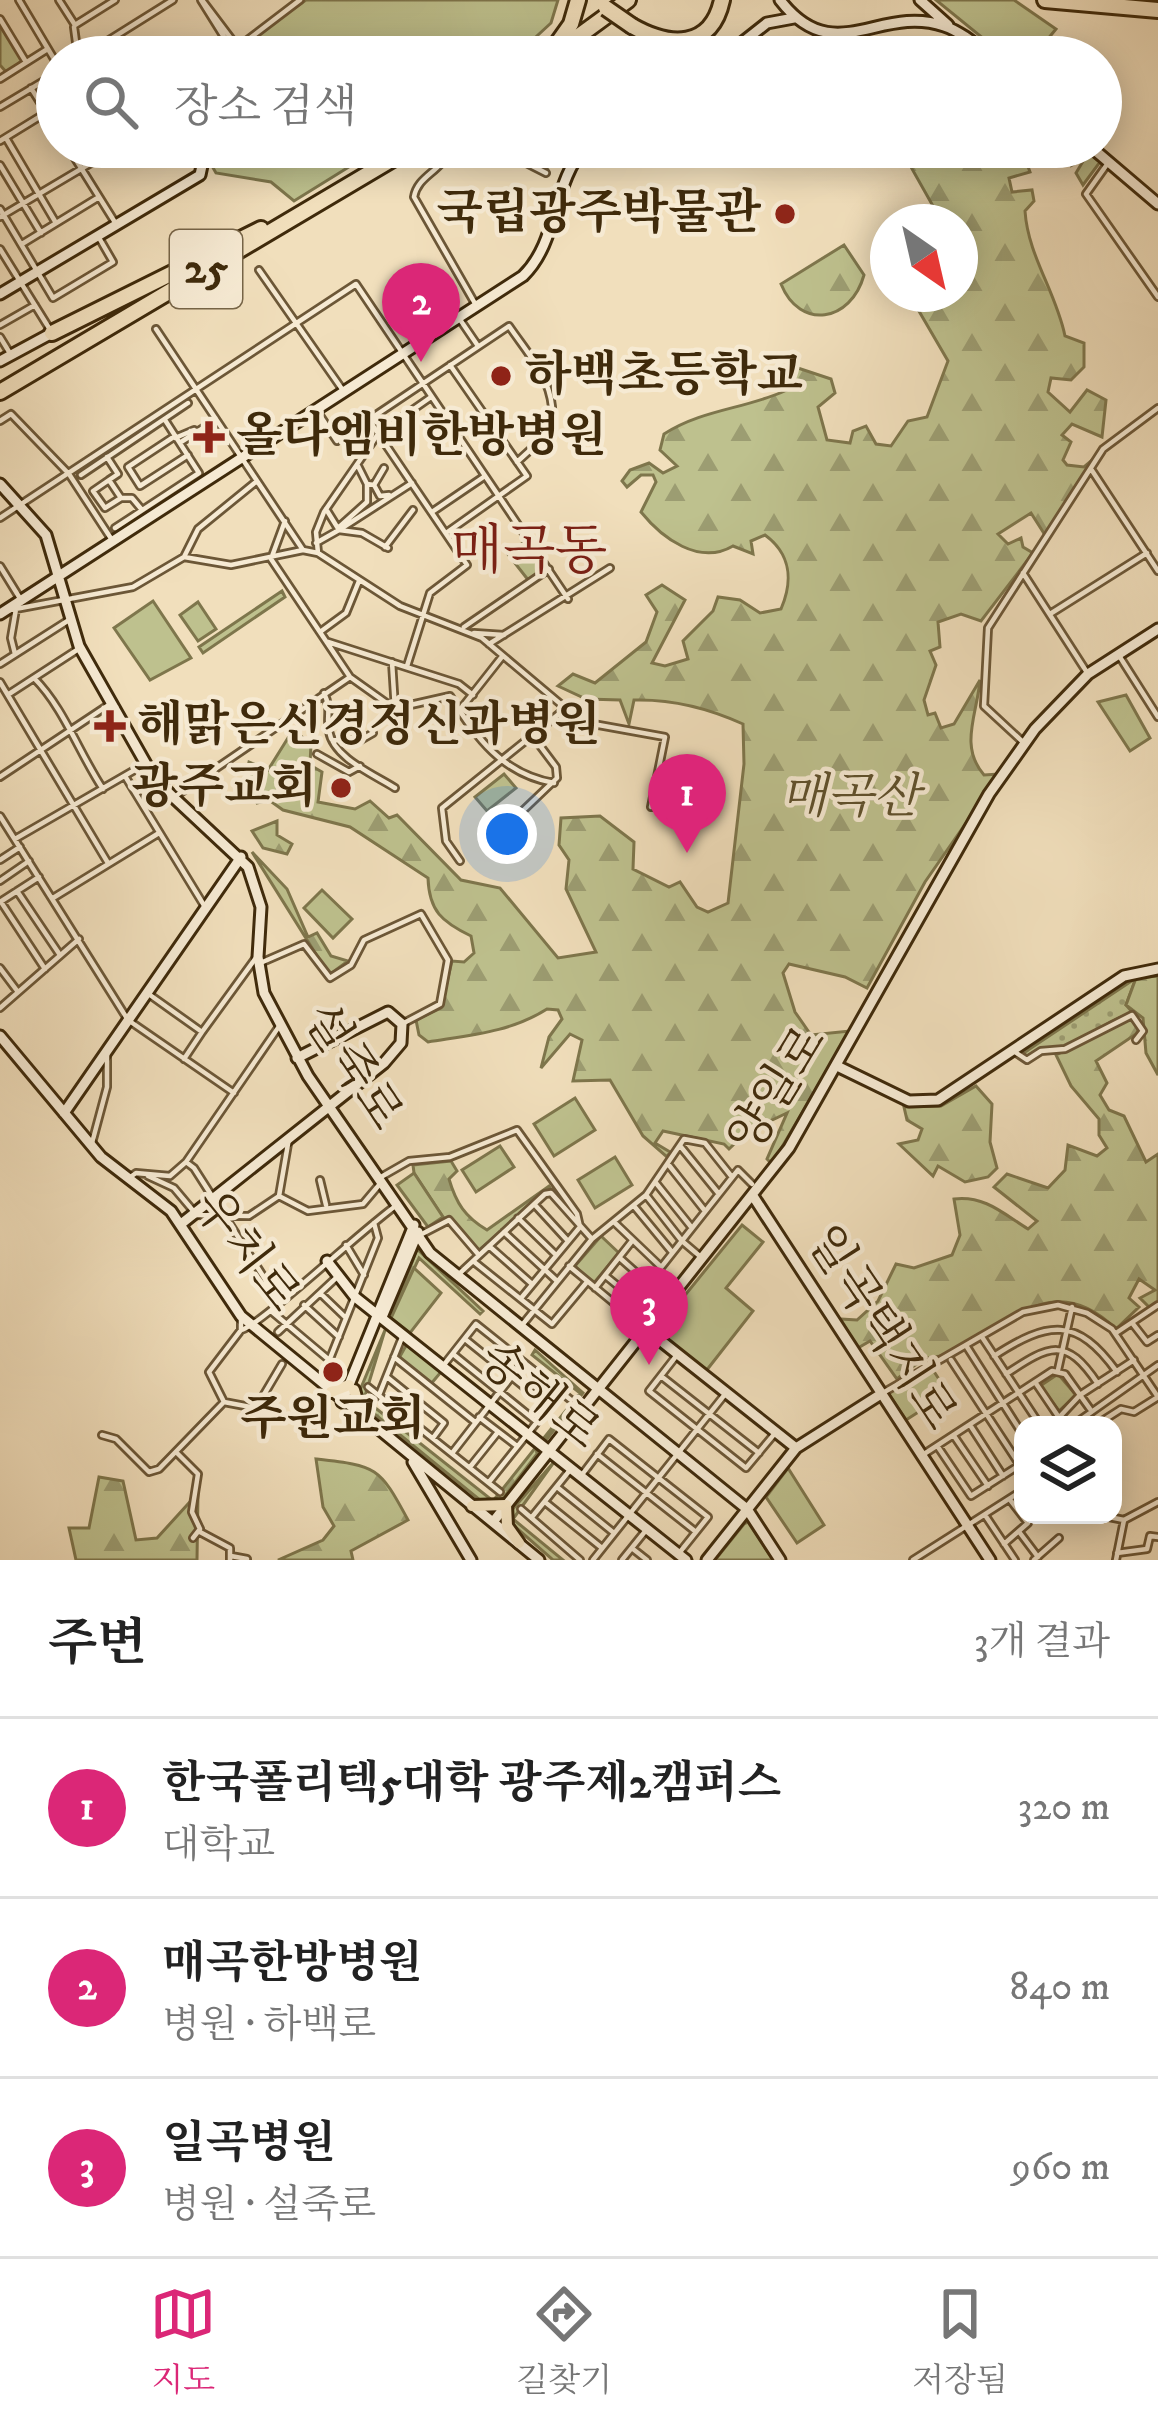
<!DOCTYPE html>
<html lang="ko">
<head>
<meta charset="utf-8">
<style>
  body { margin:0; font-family:"IM FELL DW Pica","Noto Serif KR",serif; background:#f6f6f6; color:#222 }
  .controls { position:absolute; right:36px; bottom:36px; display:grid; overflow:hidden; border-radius:24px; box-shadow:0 6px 30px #0003 }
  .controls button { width:108px; height:108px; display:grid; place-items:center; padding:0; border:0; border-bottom:3px solid #e0e0e0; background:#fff; color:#222; font:60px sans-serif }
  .compass { position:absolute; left:870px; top:204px; width:108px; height:108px; border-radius:50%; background:#fff; box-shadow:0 6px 30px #0003; rotate:146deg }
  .you { position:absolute; left:507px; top:834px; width:42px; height:42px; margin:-30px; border:9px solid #fff; border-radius:50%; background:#1a73e8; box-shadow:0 0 0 18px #1a73e833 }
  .badge { display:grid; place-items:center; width:78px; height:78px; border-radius:50%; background:#db2777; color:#fff; font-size:39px; font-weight:700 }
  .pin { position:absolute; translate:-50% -99px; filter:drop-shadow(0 3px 6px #0008) }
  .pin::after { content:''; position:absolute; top:63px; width:42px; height:36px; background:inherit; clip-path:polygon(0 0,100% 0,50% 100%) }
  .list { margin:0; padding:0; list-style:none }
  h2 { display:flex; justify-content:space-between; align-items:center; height:156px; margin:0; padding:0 48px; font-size:51px }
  h2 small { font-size:39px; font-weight:400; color:#767676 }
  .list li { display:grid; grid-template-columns:78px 1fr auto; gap:36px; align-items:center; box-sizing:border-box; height:180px; padding:0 48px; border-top:3px solid #e0e0e0 }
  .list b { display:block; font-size:45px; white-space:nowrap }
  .list p { margin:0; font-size:39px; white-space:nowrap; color:#767676 }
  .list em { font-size:39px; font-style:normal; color:#767676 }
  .icon { flex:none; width:66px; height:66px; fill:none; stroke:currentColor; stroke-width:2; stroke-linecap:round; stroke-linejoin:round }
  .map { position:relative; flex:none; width:1158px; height:1560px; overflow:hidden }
  .search { position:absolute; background:#fff; box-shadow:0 6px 30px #0003; left:36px; right:36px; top:36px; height:132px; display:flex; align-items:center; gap:30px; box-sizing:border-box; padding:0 42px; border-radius:66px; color:#767676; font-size:45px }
  .sheet { height:696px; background:#fff }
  nav { display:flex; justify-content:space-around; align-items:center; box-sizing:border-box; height:168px; border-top:3px solid #e0e0e0; background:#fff; font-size:33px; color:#767676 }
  nav a { display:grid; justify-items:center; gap:6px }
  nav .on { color:#db2777 }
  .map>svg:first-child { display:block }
  .grass { fill:url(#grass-dots); stroke:#7e764c; stroke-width:3 }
  .forest { fill:url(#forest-firs); stroke:#7e764c; stroke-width:3 }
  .park { fill:#bec18e; stroke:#7e764c; stroke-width:3 }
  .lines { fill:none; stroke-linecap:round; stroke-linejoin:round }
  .street-casing { stroke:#6c5737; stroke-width:10 }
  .secondary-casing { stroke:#3f2a0b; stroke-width:15 }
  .primary-casing { stroke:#3f2a0b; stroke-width:16 }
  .highway-casing { stroke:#3f2a0b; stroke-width:20 }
  .street { stroke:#f6ead3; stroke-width:4.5 }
  .secondary { stroke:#f6ead3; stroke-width:9 }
  .primary { stroke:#f1dfbc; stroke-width:10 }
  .highway { stroke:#f1dfbc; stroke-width:14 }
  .highway-bridge-casing { stroke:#3f2a0b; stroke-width:20; stroke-linecap:butt }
  .highway-bridge { stroke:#f1dfbc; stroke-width:14 }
  .poi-dot { fill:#8f2418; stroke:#f6ead3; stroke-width:4.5 }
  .labels { text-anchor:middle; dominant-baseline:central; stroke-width:9; stroke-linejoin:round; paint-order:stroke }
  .shield { fill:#f6ead3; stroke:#766447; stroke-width:3 }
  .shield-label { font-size:45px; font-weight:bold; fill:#3f2a0b }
  .poi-label { font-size:48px; font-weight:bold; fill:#3f2a0b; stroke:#f6ead3; text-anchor:start }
  .park-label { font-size:48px; font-style:italic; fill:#5f502c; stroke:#f6ead3 }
  .street-label { font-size:48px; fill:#3f2a0b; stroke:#f6ead3 }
  .quarter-label { font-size:54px; fill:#7a1f14; stroke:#f6ead3 }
</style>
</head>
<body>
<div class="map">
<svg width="1158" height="1560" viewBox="0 0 1158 1560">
  <defs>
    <pattern id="grass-dots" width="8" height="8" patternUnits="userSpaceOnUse" patternTransform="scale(3)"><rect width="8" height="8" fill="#bec18e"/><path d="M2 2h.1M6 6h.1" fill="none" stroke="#9c9d72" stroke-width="1.8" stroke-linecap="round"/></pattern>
    <pattern id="forest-firs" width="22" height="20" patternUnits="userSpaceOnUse" patternTransform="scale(3)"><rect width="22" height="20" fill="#bec18e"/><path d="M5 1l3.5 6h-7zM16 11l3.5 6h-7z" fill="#9c9d72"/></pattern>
  </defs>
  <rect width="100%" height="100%" fill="#f1dfbc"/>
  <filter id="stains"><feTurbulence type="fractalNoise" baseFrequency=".00167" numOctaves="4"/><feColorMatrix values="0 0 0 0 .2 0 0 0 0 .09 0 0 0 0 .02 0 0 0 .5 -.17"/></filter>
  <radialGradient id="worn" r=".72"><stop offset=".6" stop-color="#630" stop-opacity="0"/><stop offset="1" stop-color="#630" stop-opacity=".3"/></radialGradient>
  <path class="grass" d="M1136,978L1126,1005L1133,1013C1107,1019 1087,1041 1063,1047C1047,1051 1040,1047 1026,1058L1022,1054Z"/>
  <path class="forest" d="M905,39L896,57L834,55Z
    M499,147H577L544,170Z
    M874,147H1021L1030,172L1009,178L1012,192L1032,190L1034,201L1025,211C1028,256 1056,292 1065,336L1084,343V367L1071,380L1051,378L1048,392L1070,412L1087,390L1106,400L1102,437L1072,424L1062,435L1071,442L1063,460L1067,465L1084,467L1097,456L1045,535L1031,513L998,534L1008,544L1021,538L1023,547L1033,553L981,621L961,614L938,622L940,647L930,651L936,665L924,700L928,715L935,713L941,728L954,724L980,680C977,715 959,746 984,775L1000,774L925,882L867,988L845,977L789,964L783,973L795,1012L811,1035L850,1031L772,1164L767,1159L787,1113L747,1132L729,1149L724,1144L663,1131L655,1143L670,1152L667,1157L643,1136L610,1080L573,1081L582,1040L570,1034L541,1068L549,1037L562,1019L558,1010L547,1009C511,1032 471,1035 428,1042L419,1035L416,1020L441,1008L452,961L464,962L474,953L471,936C442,922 429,911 428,878L350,827L283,810L269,800L257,803L245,780L249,762L268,770L293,730L311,744L310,765L322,772L318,802L355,809L370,801L389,818L397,815L461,880L500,888L558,958L596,952L566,889L569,860L559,845L561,818L600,816L634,842L633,869L669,887L680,882L697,907L708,912L728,903L744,764L743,724C708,708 673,699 634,700L629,724L620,700L586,699L558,686L573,674L595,683L646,642L657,612L646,595L662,585L685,600L652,663L665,666L688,659L683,641L713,611L718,597L740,600L760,613L781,609C793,581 791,554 765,535L751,541L753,554L733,546C699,566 662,538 641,512L656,482L653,475H641L627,487L622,481L630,470L649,463L663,473L677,466L660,450L664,434C703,409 746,409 787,390L789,365L831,379L835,393L818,407L827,440L850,443L853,431L866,426L876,444L891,446L908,421L927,417L948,361L909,294H960V222H942L911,167Z
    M1074,147H1083L1100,162L1083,185L1076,173L1085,158L1072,165Z
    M844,245L864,275C851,322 800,331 781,284Z
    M282,591L285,597L203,653L199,647Z
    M277,821V835L292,844L287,854L263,848L252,831Z
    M252,852L287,889L308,937L317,933L331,956L348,961L329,975Z
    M1158,976V1075L1146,1053L1143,1018L1126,1005L1136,978Z
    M1130,1018L1139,1029L1136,1034L1096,1061L1107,1083L1100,1095L1109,1110L1124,1116L1146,1162L1158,1154V1302L1150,1308L1140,1298L1155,1290L1139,1279L1129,1298L1139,1307L1116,1329C1054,1269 1013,1322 956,1353C947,1358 938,1355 928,1358C918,1361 906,1372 897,1379L870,1341L858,1348L840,1319L857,1320L878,1301L896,1264L914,1268L952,1255L960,1235L954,1199C985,1195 1005,1215 1028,1229L1037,1221L994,1187L1007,1174L1048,1188L1065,1170L1068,1145L1097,1156L1107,1148L1099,1135V1119L1071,1086L1056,1055Z
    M976,1086L992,1104L990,1142L997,1168L988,1177L965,1182L938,1166L933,1176L899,1144L918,1140L922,1129L907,1120L904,1107L941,1106Z
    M451,1161L457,1171L449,1179C456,1203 465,1217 487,1230L549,1186L551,1189L478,1251L443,1217L414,1173L413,1165Z
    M417,1249L483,1311L480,1314L419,1258L391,1318Z
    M385,1330L364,1399L493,1501L536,1447L537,1454L501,1501L486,1505L361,1403L358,1395Z
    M535,1350L583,1393L547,1439H543L580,1393L532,1355Z
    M316,1459C377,1466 379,1466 408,1520L351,1551L353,1560H278L323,1540L334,1526L323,1507Z
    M554,1462L513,1519L563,1560H553L512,1524L511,1511Z
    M99,1477L123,1481L136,1540L157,1538L198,1493L197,1560H76L69,1528H89Z"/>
  <path class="park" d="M306,0H558L551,23L514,57H234L236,48Z
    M936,0H1014L1056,29L1033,57H1006Z
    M0,23L23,60L7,73L0,65Z
    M211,147H381L294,201L271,182L216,173L208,159Z
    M523,543L543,573L529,581L507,553Z
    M153,601L191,658L150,680L114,628Z
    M198,602L216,629L198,641L180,615Z
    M1126,695L1150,738L1130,751L1098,702Z
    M504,774L516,788L487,811L475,797Z
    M322,890L352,919L333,938L304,908Z
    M575,1098L595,1130L554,1156L534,1124Z
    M500,1146L514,1167L476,1192L462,1170Z
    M615,1157L632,1185L595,1208L578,1180Z
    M414,1173L443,1217L428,1227L397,1185Z
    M742,1225L763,1242L726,1288L753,1311L706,1371L664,1336L660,1326Z
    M601,1236L619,1253L593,1284L575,1266Z
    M414,1268L441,1293L410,1333L391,1318Z
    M407,1344L441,1372L430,1385L399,1358Z
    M931,1367L948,1393L906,1420L888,1393Z
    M1058,1374L1076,1395L1059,1411L1040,1386Z
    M788,1468L824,1525L797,1543L766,1497Z
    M748,1522L773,1560H715L744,1524Z"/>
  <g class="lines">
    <defs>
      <path id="street" d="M19,0L57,64
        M59,0L75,25L115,0
        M201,0L226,40
        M202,0L236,45
        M0,19L26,62
        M74,27L78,57
        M825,45L826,57
        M224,49L233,51L300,0
        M82,57L173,0
        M0,79L46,50
        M31,88L57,129
        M0,107L57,73
        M6,138L56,223
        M0,141L57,106
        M68,147L116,224
        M189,147L203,159
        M449,147C444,172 418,174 414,197L477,307
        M495,147L546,173
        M1108,163L1086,194L1158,297
        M0,165L41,233
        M0,209L53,298L113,262L98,236
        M0,217L118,147
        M22,244L99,197
        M0,249L49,328
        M259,270L342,389
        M461,321L478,346
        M0,325L35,305
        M156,329L303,550L318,553L400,606L482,638L582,722L665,737L651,807
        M0,337L11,355
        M317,411L337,441L509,326C533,361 559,386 551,431L517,462
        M369,420L467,565L430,593L407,666
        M0,421L11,414L69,474L112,540
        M172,438L128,467L140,486L188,455
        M175,438L194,430
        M181,442L216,420
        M107,457L118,474L109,480L121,498H132L142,510
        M358,466L367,484L374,485L384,468
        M1091,469L1158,571
        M81,475L188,403
        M109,480L93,491L105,508L121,498
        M374,485L380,496L389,495
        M432,512L485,476
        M0,518L356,284L568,599
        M285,521L271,559L350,677L395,709
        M115,528L199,473L165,420
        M338,528L367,502V484
        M339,530L412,483
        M339,530L362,533L388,548
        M446,533L527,476L450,365
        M316,543L339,530L326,509
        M385,547L413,510
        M318,553L316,532L324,512L378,434L431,397
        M184,557L198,529L257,481
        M0,566L21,600
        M1023,573L1088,674
        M10,610L133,587L184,557L231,565L303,550
        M1050,614L1147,553
        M464,627L549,569
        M320,632L346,613L359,581
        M474,633L504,635
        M328,642L459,684L473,695
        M489,644L610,568
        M15,654L11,638L16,609
        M1118,654L1158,717
        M392,662L395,709
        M0,664L69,620
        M34,678C64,708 79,753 103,789
        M0,682L108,863
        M324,693C332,710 326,716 329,731C333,758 375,775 395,788
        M9,694L80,648
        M397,708L450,696C477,738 502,774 554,783
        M460,710L501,658
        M332,740L359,741L373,733
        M1024,743L984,706L988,628L1103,449L1158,408
        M317,754L349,772L360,766
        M125,776L205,907
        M0,777L110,704
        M177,795L350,677
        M0,816L128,1020L234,1093
        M507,826L557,778L556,767L532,735
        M15,839L145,764
        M0,860L20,847
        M460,861L446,841L442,808L565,709
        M0,881L29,861
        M17,891L60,955
        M53,898L159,833
        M0,902L39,877
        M1,902L45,969
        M258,964L304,944L330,978L351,965L364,940L421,914L448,960L440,1004L402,1024
        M0,968L18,992
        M150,995L202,1032L184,1059
        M0,1008L79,939
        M202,1032L255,959
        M1015,1052L1027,1060L1041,1051L1065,1049L1132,1015L1143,1031L1136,1040
        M92,1143L107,1087V1055
        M681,1147L719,1194
        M186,1162L280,1025
        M668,1164L705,1211
        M148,1176L174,1188L195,1213
        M381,1177L409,1161L450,1157L517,1130L577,1214L580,1227
        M129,1178L136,1173L170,1176L186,1162L194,1168L279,1301
        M320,1180L326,1205
        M656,1183L692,1228
        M646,1195L682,1241L702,1258
        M279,1196L308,1211L363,1204L379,1185
        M279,1196L289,1138
        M535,1205L568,1241
        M634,1206L672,1252
        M195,1215L249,1216L279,1196
        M518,1218L556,1255
        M614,1222L661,1267
        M504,1232L557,1281
        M420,1235L449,1220L478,1254
        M346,1245L364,1275
        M489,1246L532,1284
        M621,1259L648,1283
        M473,1261L552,1324L587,1282
        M569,1266L643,1327
        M459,1274L545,1194L551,1193L592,1239
        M607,1277L635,1300
        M595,1288L632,1241
        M320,1293L346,1318
        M522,1297L580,1227
        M304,1305L339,1337
        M271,1311L340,1369
        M625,1313L738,1170L752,1184
        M241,1316V1330C259,1327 367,1225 397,1205
        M523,1324L592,1239L646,1195L684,1139L705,1143L732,1177
        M1133,1324L1147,1342L1158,1335
        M278,1332L336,1278
        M1116,1333L1158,1305
        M982,1337L1040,1425
        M465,1339L549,1407
        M967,1347L1023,1435
        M453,1354L537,1422
        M677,1355L649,1391L746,1468L776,1432
        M994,1356C1048,1321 1077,1316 1117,1372
        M394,1357L475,1422
        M951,1360L1023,1470
        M329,1361L378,1238L374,1223
        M443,1366L476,1324L561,1392L489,1482
        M1058,1370L1072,1307
        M1006,1374C1050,1345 1066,1336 1098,1384
        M661,1376L759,1453
        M387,1377L444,1423L433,1438
        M1035,1382L1058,1416
        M368,1387L500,1492
        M561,1392L571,1400
        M881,1394L1023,1312L1058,1305L1087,1313L1112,1329L1158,1397
        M379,1395L403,1335
        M224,1402L256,1408L282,1364
        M479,1417L517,1446
        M970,1425L1003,1476
        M1052,1425L1080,1395L1134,1360
        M1073,1425L1158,1365
        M1096,1425L1121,1409L1134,1412L1158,1397
        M102,1435L116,1439L149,1472L159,1469L224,1402L209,1372L241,1330
        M954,1436L988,1486
        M938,1447L971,1496L1023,1463
        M176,1452L198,1474L192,1512L200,1529L193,1538
        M453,1452L523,1362
        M597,1454L696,1532
        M921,1456L1052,1371L1065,1374L1090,1409
        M470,1467L498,1432
        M581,1476L609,1439L708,1517L680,1552
        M557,1487L614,1533
        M545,1502L602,1548
        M521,1509L580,1560
        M985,1515L1015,1560
        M1099,1515L1124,1520L1158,1502
        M532,1517L570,1470
        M200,1532L230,1548V1560
        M1020,1533L1038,1557
        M1004,1544L1028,1523L1011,1501
        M633,1549L647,1560
        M1117,1553L1147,1549L1150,1536L1158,1537
        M231,1556L247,1559
        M593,1560L726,1393
        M622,1560L647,1529
        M913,1560L1023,1490
        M1034,1560L1059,1538
        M1116,1560L1124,1520"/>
      <path id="secondary" d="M780,0C834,70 879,4 944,26C962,32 976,45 991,57
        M920,0L948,25
        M724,57L767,23L794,18
        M1091,147L1158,204
        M0,294L200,175L206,147
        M0,361L52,333
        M0,484L46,535L79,646L155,780L248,867L261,907L258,957L264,993L308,1076L430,1253L747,1509L780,1560
        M0,614L523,276C559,241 552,183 585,147
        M0,1036L101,1157L171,1211L241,1316L539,1560
        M837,1066L909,1101L938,1100L1124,976L1158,969
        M64,1113L241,857
        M753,1196L990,1560
        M181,1224L384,1063L401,1043L402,1024L388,1012L297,1058
        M327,1261L355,1297L686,1560
        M382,1317L418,1232
        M646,1329L796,1448
        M342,1402L414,1225
        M413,1462L471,1560
        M493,1522L789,1148L989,794L1035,729L1088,674L1158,629
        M707,1560L796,1448L881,1394"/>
      <path id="primary" d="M354,1390L362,1417
        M331,1392L349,1385
        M472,1506L506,1505L507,1526L519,1543"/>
      <path id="highway" d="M1045,0L1158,10
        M632,26C669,47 711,50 722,0
        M554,48L571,24L578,0
        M550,57L628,0
        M52,333L261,229
        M0,392L413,147"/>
    </defs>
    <use href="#street" class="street-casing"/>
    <use href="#secondary" class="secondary-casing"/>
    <use href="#primary" class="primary-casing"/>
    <use href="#highway" class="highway-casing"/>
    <use href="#street" class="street"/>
    <use href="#secondary" class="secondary"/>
    <use href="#primary" class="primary"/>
    <use href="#highway" class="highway"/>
    <defs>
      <path id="highway-bridge" d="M606,8L632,26"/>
    </defs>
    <use href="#highway-bridge" class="highway-bridge-casing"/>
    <use href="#highway-bridge" class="highway-bridge"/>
  </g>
  <g class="poi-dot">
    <circle cx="785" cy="214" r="12"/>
    <circle cx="501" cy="376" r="12"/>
    <path d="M203 419h12v12h12v12h-12v12h-12v-12h-12v-12h12z"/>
    <path d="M104 708h12v12h12v12h-12v12h-12v-12h-12v-12h12z"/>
    <circle cx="341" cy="788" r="12"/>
    <circle cx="333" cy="1372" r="12"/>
  </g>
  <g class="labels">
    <rect class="shield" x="170" y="230" width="72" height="78" rx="9"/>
    <g class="shield-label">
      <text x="206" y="269">25</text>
    </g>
    <g class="poi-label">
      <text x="761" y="214" text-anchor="end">국립광주박물관</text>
      <text x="525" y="376">하백초등학교</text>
      <text x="236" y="437">올다엠비한방병원</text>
      <text x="137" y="726">해맑은신경정신과병원</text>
      <text x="317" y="788" text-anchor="end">광주교회</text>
      <text x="333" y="1420" text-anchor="middle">주원교회</text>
    </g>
    <g class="park-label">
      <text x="850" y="798">매곡산</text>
    </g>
    <g class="street-label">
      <text transform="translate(352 1067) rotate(57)">설죽로</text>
      <text transform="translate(778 1090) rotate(-58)">양일로</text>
      <text transform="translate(246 1251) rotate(52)">우치로</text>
      <text transform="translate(881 1328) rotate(57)">일곡택지로</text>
      <text transform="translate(539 1396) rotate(39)">송해로</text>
    </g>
    <g class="quarter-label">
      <text x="529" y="552">매곡동</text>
    </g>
  </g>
  <rect width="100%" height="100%" filter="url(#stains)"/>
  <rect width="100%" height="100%" fill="url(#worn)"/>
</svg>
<div class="controls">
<button><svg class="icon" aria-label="layers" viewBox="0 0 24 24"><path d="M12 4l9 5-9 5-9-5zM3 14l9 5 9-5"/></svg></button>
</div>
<svg class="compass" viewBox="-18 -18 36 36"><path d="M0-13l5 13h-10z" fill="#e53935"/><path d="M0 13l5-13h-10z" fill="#767676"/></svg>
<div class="you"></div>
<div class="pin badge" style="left:687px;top:853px">1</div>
<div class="pin badge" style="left:421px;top:362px">2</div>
<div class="pin badge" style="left:649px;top:1365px">3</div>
<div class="search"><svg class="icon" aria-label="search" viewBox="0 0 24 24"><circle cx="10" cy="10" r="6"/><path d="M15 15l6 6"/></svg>장소 검색</div>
</div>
<section class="sheet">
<h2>주변<small>3개 결과</small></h2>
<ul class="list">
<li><span class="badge">1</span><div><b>한국폴리텍5대학 광주제2캠퍼스</b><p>대학교</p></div><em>320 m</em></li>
<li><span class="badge">2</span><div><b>매곡한방병원</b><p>병원 · 하백로</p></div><em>840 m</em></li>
<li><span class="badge">3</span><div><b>일곡병원</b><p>병원 · 설죽로</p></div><em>960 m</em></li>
</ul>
</section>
<nav>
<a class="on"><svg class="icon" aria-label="map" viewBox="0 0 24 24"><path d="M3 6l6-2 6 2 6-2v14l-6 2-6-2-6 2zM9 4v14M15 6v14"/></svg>지도</a>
<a><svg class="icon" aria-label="directions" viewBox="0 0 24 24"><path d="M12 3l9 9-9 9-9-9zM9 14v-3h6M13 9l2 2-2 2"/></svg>길찾기</a>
<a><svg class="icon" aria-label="saved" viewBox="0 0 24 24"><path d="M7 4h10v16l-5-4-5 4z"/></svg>저장됨</a>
</nav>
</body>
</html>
